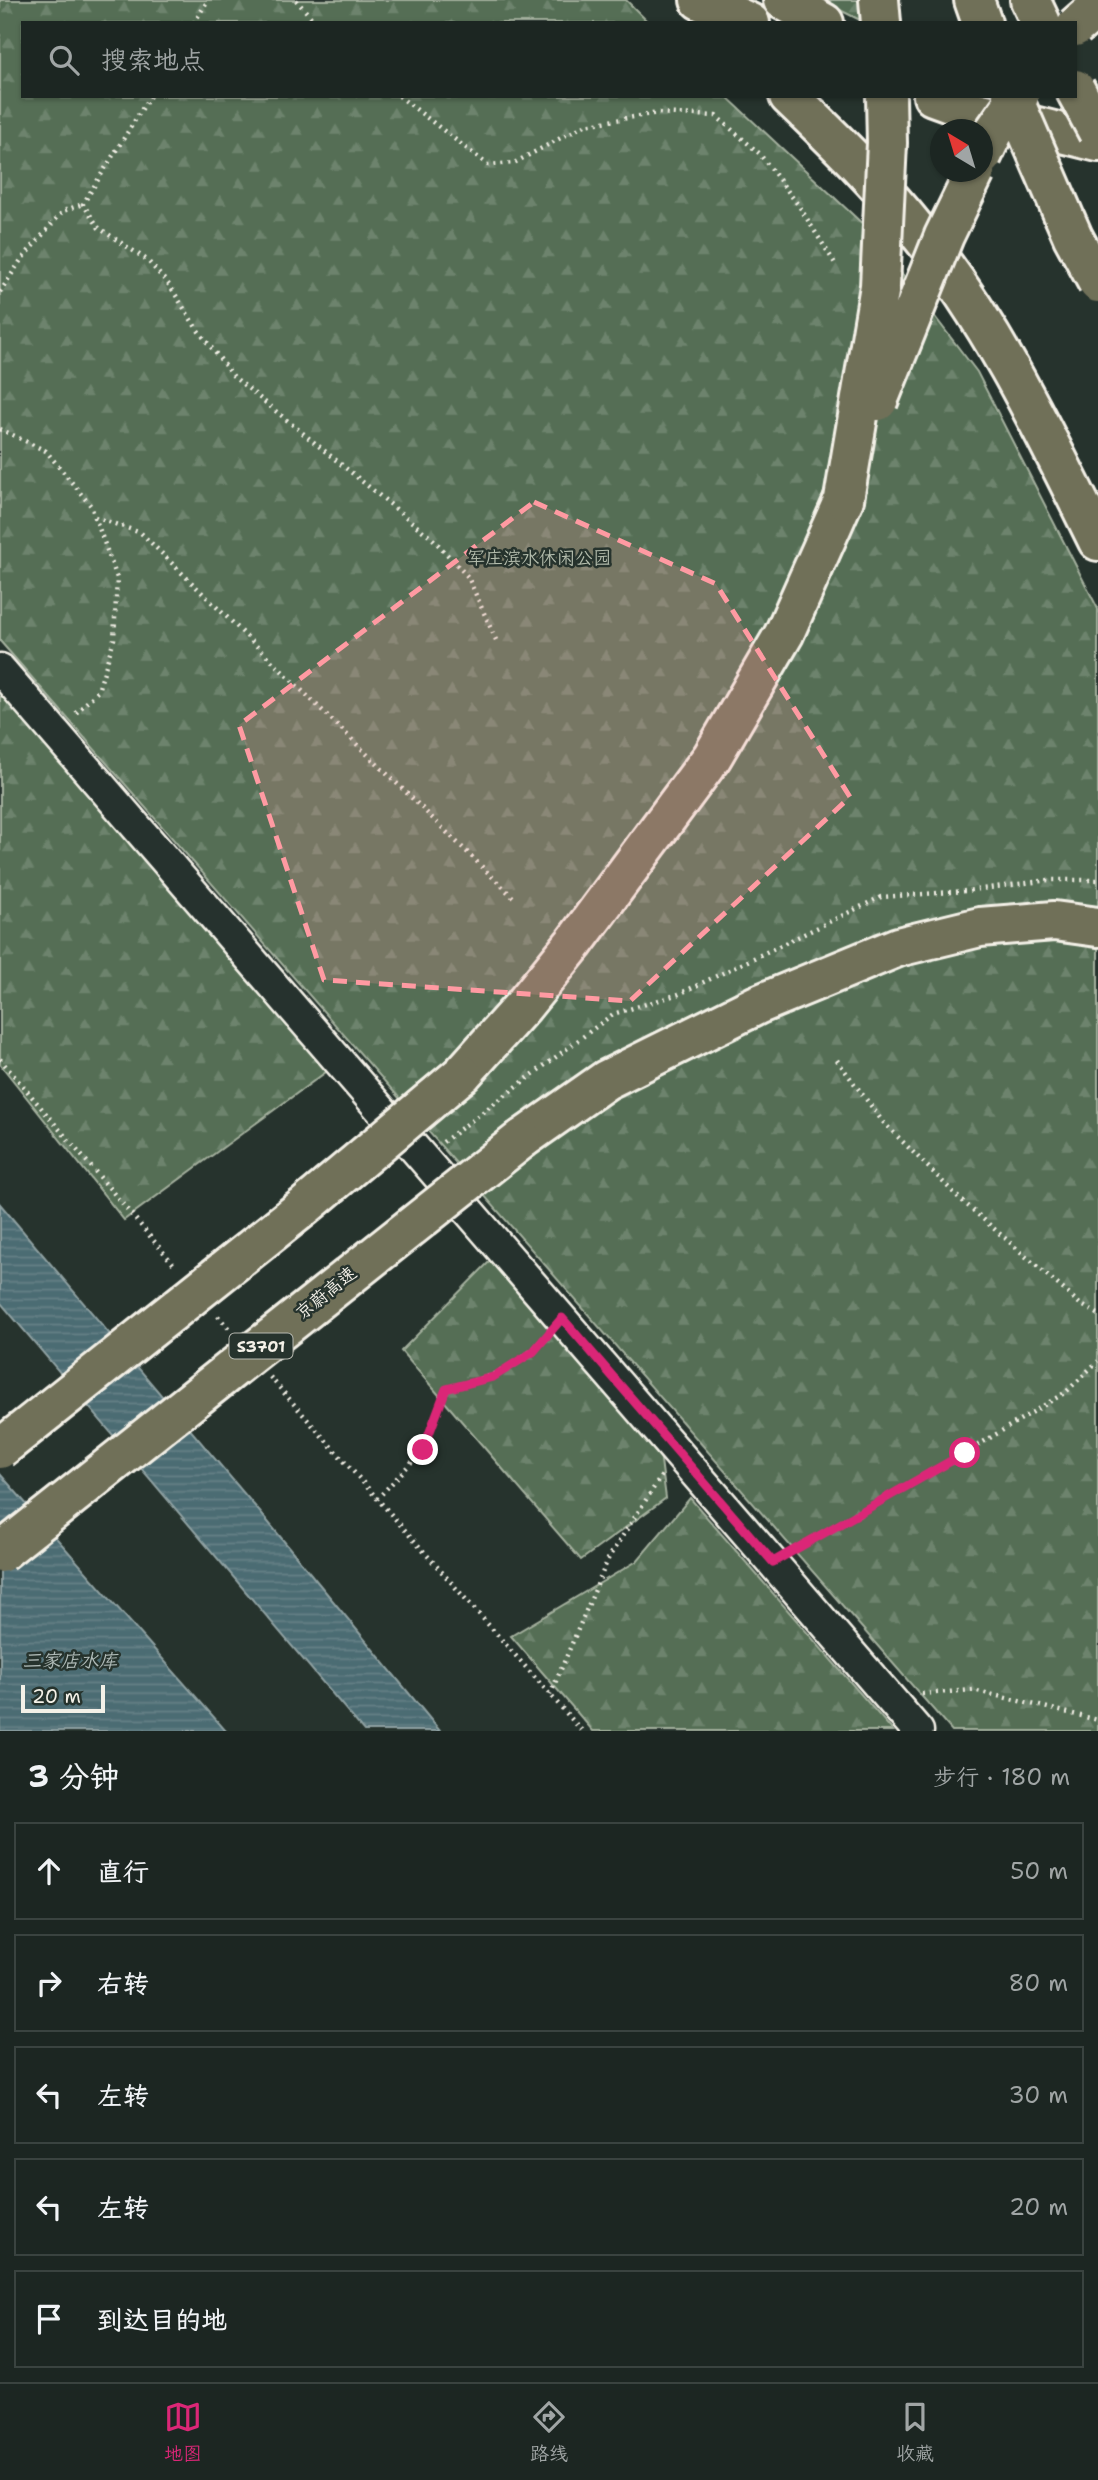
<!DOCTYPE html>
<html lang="zh">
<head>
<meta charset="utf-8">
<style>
  body { margin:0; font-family:"Shantell Sans","LXGW WenKai TC",sans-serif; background:#29322f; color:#f1f3f6 }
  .compass { position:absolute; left:930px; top:119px; width:63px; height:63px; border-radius:50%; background:#1c2622; box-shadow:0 2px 5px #0004; rotate:322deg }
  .scale { position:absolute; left:21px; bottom:18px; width:84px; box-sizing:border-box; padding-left:7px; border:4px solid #f4f1e8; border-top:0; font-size:19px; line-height:24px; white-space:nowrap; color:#f4f1e8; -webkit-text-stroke:5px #26332d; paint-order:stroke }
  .stop { position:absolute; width:21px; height:21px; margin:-16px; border:5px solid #db2777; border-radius:50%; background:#fff }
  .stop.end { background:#db2777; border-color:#fff; box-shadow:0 2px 7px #0008 }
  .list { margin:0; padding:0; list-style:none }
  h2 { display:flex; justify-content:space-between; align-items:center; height:91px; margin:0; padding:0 28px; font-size:30px }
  h2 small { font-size:23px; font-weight:400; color:#a0a5a5 }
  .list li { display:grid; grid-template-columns:46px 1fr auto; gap:21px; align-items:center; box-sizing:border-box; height:98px; margin:0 14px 14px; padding:0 14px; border:2px solid #3a4340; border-radius:0px }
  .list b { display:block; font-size:26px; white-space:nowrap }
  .list em { font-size:23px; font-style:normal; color:#a0a5a5 }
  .icon { flex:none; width:38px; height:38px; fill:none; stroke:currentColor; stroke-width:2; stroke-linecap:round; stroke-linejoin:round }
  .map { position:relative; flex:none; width:1098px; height:1731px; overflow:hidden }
  .search { position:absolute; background:#1c2622; box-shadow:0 2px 5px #0004; left:21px; right:21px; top:21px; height:77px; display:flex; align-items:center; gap:18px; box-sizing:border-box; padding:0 24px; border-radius:0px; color:#a0a5a5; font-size:26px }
  .sheet { height:651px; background:#1c2622 }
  nav { display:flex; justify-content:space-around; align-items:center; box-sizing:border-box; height:98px; border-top:2px solid #3a4340; background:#1c2622; font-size:19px; color:#a0a5a5 }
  nav a { display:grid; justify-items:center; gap:4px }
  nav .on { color:#db2777 }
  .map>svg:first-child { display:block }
  .forest { fill:url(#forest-firs); stroke:#a4b09e; stroke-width:2 }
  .water { fill:url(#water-rules); stroke:#8fa1a2; stroke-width:2 }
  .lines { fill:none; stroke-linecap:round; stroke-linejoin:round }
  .minor-casing { stroke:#f4f1e8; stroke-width:35 }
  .motorway-casing { stroke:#f4f1e8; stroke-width:44 }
  .path { stroke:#f4f1e8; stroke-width:4.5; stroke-dasharray:2 5; stroke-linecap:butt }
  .minor { stroke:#26332d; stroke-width:30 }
  .motorway { stroke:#706f59; stroke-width:38 }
  .motorway-bridge-casing { stroke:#f4f1e8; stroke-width:44; stroke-linecap:butt }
  .motorway-bridge { stroke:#706f59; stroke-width:38 }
  .route { stroke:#db2777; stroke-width:9 }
  .marked { fill:#ff9aa2; fill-opacity:0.2; stroke:#ff9aa2; stroke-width:5; stroke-dasharray:14 9; stroke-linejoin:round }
  .labels { text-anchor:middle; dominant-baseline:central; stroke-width:5; stroke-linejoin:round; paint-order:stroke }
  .shield { fill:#26332d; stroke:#b6b8b0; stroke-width:2 }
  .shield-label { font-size:16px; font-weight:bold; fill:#f4f1e8 }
  .park-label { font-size:18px; fill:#b4bdad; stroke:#26332d }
  .street-label { font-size:18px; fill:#f4f1e8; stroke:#26332d }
  .water-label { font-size:19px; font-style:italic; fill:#b1bcb9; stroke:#26332d }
</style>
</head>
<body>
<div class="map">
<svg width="1098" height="1731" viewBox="0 0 1098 1731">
  <defs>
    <pattern id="forest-firs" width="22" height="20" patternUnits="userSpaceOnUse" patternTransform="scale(1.75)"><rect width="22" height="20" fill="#546e54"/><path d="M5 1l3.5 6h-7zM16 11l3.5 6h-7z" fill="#6d836d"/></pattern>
    <pattern id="water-rules" width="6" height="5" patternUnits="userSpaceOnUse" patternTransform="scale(1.75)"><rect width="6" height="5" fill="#4c6c73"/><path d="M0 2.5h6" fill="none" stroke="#668187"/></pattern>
  </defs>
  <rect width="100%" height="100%" fill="#26332d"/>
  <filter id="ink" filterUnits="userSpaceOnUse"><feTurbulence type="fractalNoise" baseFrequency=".0143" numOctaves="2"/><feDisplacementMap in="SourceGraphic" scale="14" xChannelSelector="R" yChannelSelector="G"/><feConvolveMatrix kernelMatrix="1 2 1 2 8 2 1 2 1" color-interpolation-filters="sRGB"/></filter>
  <g filter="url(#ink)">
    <path class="forest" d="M0,0H626L649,23H23V96H726L868,229L977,372L1098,609V1731H952L0,641Z
      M820,0H874L866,23Z
      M0,689L330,1069L124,1220L0,1064Z
      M494,1257L660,1453L666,1498L581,1560L401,1351Z
      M690,1498L893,1731H593L511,1636L637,1561Z"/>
    <path class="water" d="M0,1204L264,1517L440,1731H364L0,1302Z
      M0,1474L226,1731H0Z"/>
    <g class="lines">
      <defs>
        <path id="minor" d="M0,669L918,1731"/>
        <path id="motorway" d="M700,0L750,23
          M783,0L824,23
          M879,0L881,23
          M974,0L982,23
          M1030,0L1041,23
          M789,96C835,140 879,183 918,232C993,323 1046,436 1098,541
          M933,96L977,112L1098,142
          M462,1074L523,1006L574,943L712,757L784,634L844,499
          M522,1139L606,1080L757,1005L898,947L980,927L1054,921L1098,927"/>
      </defs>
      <use href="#minor" class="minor-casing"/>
      <use href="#motorway" class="motorway-casing"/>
      <path class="path" d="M296,0L316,23
        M194,23L208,0
        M150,96L83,204L99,228L147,260L170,286L197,329L234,377L434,540L468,577L496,640
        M399,96L488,165L514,163L585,125L658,113L716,116L759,153L799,206L836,265
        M0,292L21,260L63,211L83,204
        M0,429L46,451L91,506L117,578L114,639L98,691L74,715
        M95,517L141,533L516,900
        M0,1059L176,1267
        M837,1060L883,1122L959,1198L1080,1304L1098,1314
        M443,1142L613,1014L679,994L881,897L966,891L1049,880H1098
        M218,1316L231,1331
        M270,1377L582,1731
        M377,1499L423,1450L446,1389C483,1379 517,1370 543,1340
        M795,1549L945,1465L1066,1392L1098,1361
        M922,1694L973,1690L1098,1720
        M550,1695L609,1557L662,1475"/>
      <use href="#minor" class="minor"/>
      <use href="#motorway" class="motorway"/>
      <defs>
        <path id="motorway-bridge" d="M1075,27L1098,7
          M1075,89L1098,132
          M1012,96L1073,237L1098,283
          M982,156L993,133L1019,96
          M878,401L944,236L975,172
          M844,499L880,286L887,143L886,96
          M0,1449L305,1206L462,1074
          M0,1553L522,1139"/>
      </defs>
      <use href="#motorway-bridge" class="motorway-bridge-casing"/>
      <use href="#motorway-bridge" class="motorway-bridge"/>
    </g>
  </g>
  <g class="lines" filter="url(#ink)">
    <path class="route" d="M423,1450L446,1389L493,1377L533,1352L562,1318L773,1562L965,1453"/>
  </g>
  <path class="marked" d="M534,502L716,584L850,797L630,1001L324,980L239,725Z"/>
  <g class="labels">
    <rect class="shield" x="229.5" y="1333.5" width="63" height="25" rx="5"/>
    <g class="shield-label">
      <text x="261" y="1346">S3701</text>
    </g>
    <g class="park-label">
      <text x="539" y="558">军庄滨水休闲公园</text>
    </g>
    <g class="street-label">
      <text transform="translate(326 1293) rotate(-39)">京蔚高速</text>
    </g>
    <g class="water-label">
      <text x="70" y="1660">三家店水库</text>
    </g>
  </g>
</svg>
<svg class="compass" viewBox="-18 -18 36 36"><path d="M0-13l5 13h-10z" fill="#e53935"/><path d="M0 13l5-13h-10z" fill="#a0a5a5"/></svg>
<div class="scale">20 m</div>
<div class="stop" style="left:965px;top:1453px"></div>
<div class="stop end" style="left:423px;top:1450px"></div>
<div class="search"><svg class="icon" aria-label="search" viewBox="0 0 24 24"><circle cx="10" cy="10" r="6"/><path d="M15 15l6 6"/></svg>搜索地点</div>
</div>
<section class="sheet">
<h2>3 分钟<small>步行 · 180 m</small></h2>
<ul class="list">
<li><svg class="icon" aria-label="ahead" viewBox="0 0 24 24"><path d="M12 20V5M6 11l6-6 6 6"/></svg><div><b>直行</b></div><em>50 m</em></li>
<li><svg class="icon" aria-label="right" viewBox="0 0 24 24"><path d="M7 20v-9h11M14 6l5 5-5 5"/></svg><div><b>右转</b></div><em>80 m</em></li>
<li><svg class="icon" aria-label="left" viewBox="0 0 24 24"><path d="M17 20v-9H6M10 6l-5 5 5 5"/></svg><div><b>左转</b></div><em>30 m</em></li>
<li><svg class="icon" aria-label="left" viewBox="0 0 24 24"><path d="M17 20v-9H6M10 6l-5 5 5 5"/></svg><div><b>左转</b></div><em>20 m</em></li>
<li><svg class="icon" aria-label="arrive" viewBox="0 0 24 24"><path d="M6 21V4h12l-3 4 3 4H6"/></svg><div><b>到达目的地</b></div></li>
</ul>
</section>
<nav>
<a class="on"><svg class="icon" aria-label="map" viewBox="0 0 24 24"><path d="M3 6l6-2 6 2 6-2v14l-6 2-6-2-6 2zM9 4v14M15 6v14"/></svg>地图</a>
<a><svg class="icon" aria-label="directions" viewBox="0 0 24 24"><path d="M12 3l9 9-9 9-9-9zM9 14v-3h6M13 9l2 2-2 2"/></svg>路线</a>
<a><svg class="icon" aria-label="saved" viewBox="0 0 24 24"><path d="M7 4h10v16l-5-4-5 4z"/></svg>收藏</a>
</nav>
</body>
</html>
